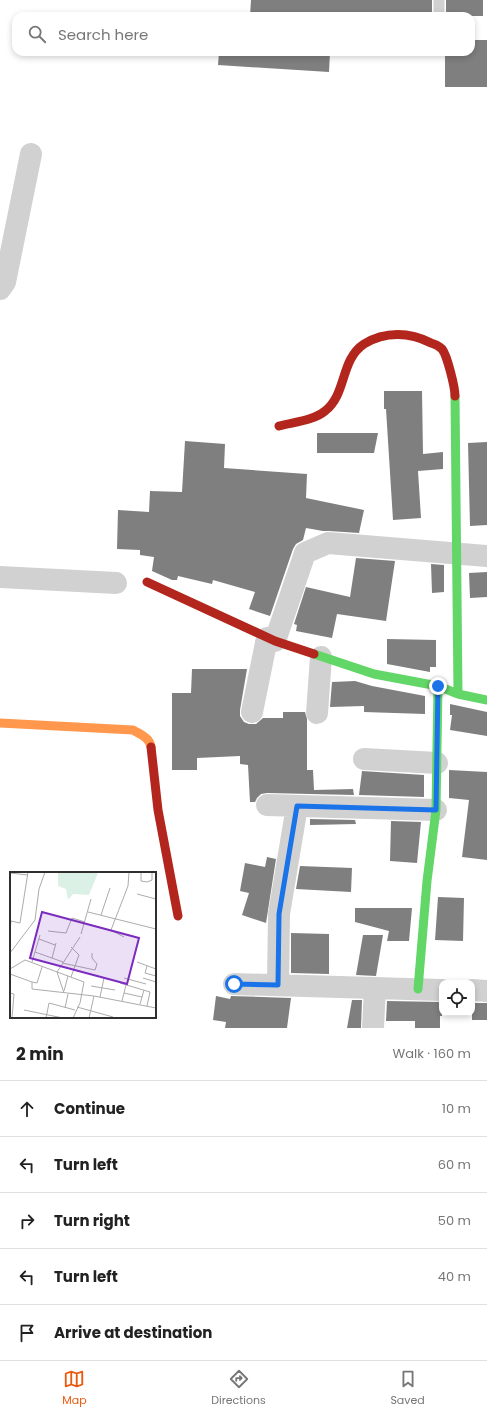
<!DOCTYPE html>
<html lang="en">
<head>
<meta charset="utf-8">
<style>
  body { margin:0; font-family:Poppins,sans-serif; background:#f2f2f2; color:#222 }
  .controls { position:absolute; right:12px; bottom:12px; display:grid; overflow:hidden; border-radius:8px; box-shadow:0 2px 6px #0003 }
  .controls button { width:36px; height:36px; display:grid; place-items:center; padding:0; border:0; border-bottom:1px solid #e0e0e0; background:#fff; color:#222; font:20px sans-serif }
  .stop { position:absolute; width:12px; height:12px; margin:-9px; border:3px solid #1a73e8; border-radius:50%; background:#fff }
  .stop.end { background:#1a73e8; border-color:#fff; box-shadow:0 1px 4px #0008 }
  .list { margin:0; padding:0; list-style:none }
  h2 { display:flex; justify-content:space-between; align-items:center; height:52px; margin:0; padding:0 16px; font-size:17px }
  h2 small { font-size:13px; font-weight:400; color:#767676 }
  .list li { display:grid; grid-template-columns:26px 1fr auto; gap:12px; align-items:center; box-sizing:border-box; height:56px; padding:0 16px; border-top:1px solid #e0e0e0 }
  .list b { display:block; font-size:15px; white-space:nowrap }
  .list em { font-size:13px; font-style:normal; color:#767676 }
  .icon { flex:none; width:22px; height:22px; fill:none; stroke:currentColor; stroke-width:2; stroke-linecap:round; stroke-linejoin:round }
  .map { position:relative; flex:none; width:487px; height:1028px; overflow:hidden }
  .search { position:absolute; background:#fff; box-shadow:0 2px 6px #0003; left:12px; right:12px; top:12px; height:44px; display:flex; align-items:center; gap:10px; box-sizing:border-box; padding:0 14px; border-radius:12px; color:#767676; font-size:15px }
  .sheet { height:332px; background:#fff }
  nav { display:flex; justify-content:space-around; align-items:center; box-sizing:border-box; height:56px; border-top:1px solid #e0e0e0; background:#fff; font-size:11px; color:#767676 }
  nav a { display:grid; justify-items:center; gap:2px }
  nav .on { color:#ea580c }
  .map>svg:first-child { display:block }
  .building { fill:#7f7f7f }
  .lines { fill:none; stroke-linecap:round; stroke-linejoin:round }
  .lane { stroke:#d1d1d1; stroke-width:11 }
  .street { stroke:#d1d1d1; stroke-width:22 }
  .fast { stroke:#63d668; stroke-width:9 }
  .slow { stroke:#ff974d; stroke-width:9 }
  .jam { stroke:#b3261e; stroke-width:9 }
  .route { stroke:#1a73e8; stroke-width:5 }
  .inset-road { fill:none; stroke:#acacac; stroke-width:1 }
  .view { fill:#7b2cbf; fill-opacity:0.15; stroke:#7b2cbf; stroke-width:2 }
  .inset-edge { fill:none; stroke:#2f2f2f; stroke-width:2 }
</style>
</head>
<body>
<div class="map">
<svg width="487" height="1028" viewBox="0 0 487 1028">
  <rect width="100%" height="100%" fill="#fff"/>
  <path class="building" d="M251,0H432V16H250Z
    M446,0H483V16H446Z
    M471,40H487V87H445V52H471Z
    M219,52H330L329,72L218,65Z
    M384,391H422L423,454L443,452V469L418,471L421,518L393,520L386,409H384Z
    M317,433H378L374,453H317Z
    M185,441L225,444L224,468L307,474L306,498L364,510L359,533L329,531H323L306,528L303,540L296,544L293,549L270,616L249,609L255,592L213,580L212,584L178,576L177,580H172L152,571L154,557L140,555V550L117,549L118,510L149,512L150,491L182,492Z
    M487,442V525L470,526L468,443Z
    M356,558L395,561L386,621L337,614L332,638L296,631L297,625L294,624L306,587L350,597Z
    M431,564L444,565V592L432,593Z
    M487,572V597L470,598L469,573Z
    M387,639L436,640V667H430V672L387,664Z
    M192,669H247L240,710V716L244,722L249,724H256L263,718H283V712H305L307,719V770H313L314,790L353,789L354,795L267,793L261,794L257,798L255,802H250L248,765L240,764V756L197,758V770H172V693H191Z
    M355,681L372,686L425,696V714L364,712V706L330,707L332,682Z
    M450,704L487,712V736L450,730L452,715H450Z
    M449,770L487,772V860L462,857L469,800L449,798Z
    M362,771L424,775V797L359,795Z
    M310,819L355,820L356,824L310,825Z
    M391,821L421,822L417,863L390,861Z
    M267,857L276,859L266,923L242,915L249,893L240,891L245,863L265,867Z
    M300,866L352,868L351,892L296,889Z
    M438,897L464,898L463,941L435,940Z
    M355,908H412L409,941H387L389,931L355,922Z
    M291,933L329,934V974L291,973Z
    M363,935H383L376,976L356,975Z
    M216,996L230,999L231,996L291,998L287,1028H225L226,1022L213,1020Z
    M352,1000H362L361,1028H347Z
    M387,1001L442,1002V1016H440V1028H415V1021H386Z
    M472,1003H487V1020H472Z"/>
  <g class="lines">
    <path class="lane" d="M439,16V0"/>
    <path class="street" d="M0,289L5,282L31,154
      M0,577L116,583
      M275,641L305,553L328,543L487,556
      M252,712L267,638
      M317,713L321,657
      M364,759L437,763
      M267,805L436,810
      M234,984L442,990
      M278,985L279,914L297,806
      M472,990L487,991
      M373,1028L375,988"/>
    <path class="fast" d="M455,396L458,694
      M314,654L374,674L438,686L458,694L487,700
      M418,989L427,881L436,810L438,686"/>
    <path class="slow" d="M0,723L133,730C140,734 150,738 151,747"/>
    <path class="jam" d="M279,426C293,422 313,421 325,411C347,394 340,360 364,344C385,331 410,332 431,343C435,344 439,346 442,349C447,355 455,387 455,396
      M147,582L275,641L314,654
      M151,747L158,810L178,916"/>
  </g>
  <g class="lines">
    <path class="route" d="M234,984L278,985L279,914L297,806L436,810L438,686"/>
  </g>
  <g transform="translate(10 872)">
    <rect width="146" height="146" fill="#fff"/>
    <path d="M48,0H88V1L79,23L63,22L58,28L56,17L48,14Z" fill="#dbf1e6"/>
    <path class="inset-road" d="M131,0V9L137,10L142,8V0M0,1L18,3M127,22L146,27M78,40L146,57M91,43L100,16M0,58L1,49L10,51L18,0M38,59L56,61L62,46L75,50M71,62L81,27M114,65L101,58L118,14L119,0M29,67L45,73M25,80L53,90M0,81L25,48L29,17L35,0M42,86L46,71M22,90L30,63M127,90L146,97M52,91L85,98L87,92L82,86V81M137,94L135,101L146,104V107M0,97L15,88L74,110L70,131L63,146M0,102L22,110V117L84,124L146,136M61,105L69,83L61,75M114,106L136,112M133,106L146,110M22,110L27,111L32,95M110,111L140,120L137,134M81,114L105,118M54,119L58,104M0,121L4,122L2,146M54,121L47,100L70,65M114,121L132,125M90,125L94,106M112,129L116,113M130,132L134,118M67,135L103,145M55,136L58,122M14,138L53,146M36,146L39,131L65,138M79,146L84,124"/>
    <path class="view" d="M32,40L129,66L117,112L20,86Z"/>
    <rect width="146" height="146" class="inset-edge"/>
  </g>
</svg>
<div class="controls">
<button><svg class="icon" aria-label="locate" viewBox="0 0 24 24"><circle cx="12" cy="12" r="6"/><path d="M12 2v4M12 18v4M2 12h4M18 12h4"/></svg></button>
</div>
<div class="stop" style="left:234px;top:984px"></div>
<div class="stop end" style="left:438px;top:686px"></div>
<div class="search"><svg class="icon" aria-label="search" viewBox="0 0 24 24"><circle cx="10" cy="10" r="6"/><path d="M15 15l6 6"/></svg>Search here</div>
</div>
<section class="sheet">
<h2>2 min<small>Walk · 160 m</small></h2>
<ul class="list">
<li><svg class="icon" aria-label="ahead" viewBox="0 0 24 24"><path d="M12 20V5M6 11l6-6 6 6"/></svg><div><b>Continue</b></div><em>10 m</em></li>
<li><svg class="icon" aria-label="left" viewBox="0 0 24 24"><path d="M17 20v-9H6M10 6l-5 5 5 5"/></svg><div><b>Turn left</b></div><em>60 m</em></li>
<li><svg class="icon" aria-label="right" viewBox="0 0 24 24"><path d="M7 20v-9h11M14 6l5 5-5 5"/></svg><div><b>Turn right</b></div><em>50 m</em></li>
<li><svg class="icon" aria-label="left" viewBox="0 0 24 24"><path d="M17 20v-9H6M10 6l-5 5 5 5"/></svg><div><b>Turn left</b></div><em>40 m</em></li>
<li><svg class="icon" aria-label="arrive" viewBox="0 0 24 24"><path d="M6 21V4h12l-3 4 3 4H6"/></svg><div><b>Arrive at destination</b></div></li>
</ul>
</section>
<nav>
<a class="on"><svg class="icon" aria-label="map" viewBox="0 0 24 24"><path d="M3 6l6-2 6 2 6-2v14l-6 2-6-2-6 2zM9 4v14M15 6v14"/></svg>Map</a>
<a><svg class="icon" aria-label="directions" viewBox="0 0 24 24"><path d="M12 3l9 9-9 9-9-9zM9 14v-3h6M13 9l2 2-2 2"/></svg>Directions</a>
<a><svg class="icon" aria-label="saved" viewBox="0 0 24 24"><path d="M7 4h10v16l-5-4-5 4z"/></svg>Saved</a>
</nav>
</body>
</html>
